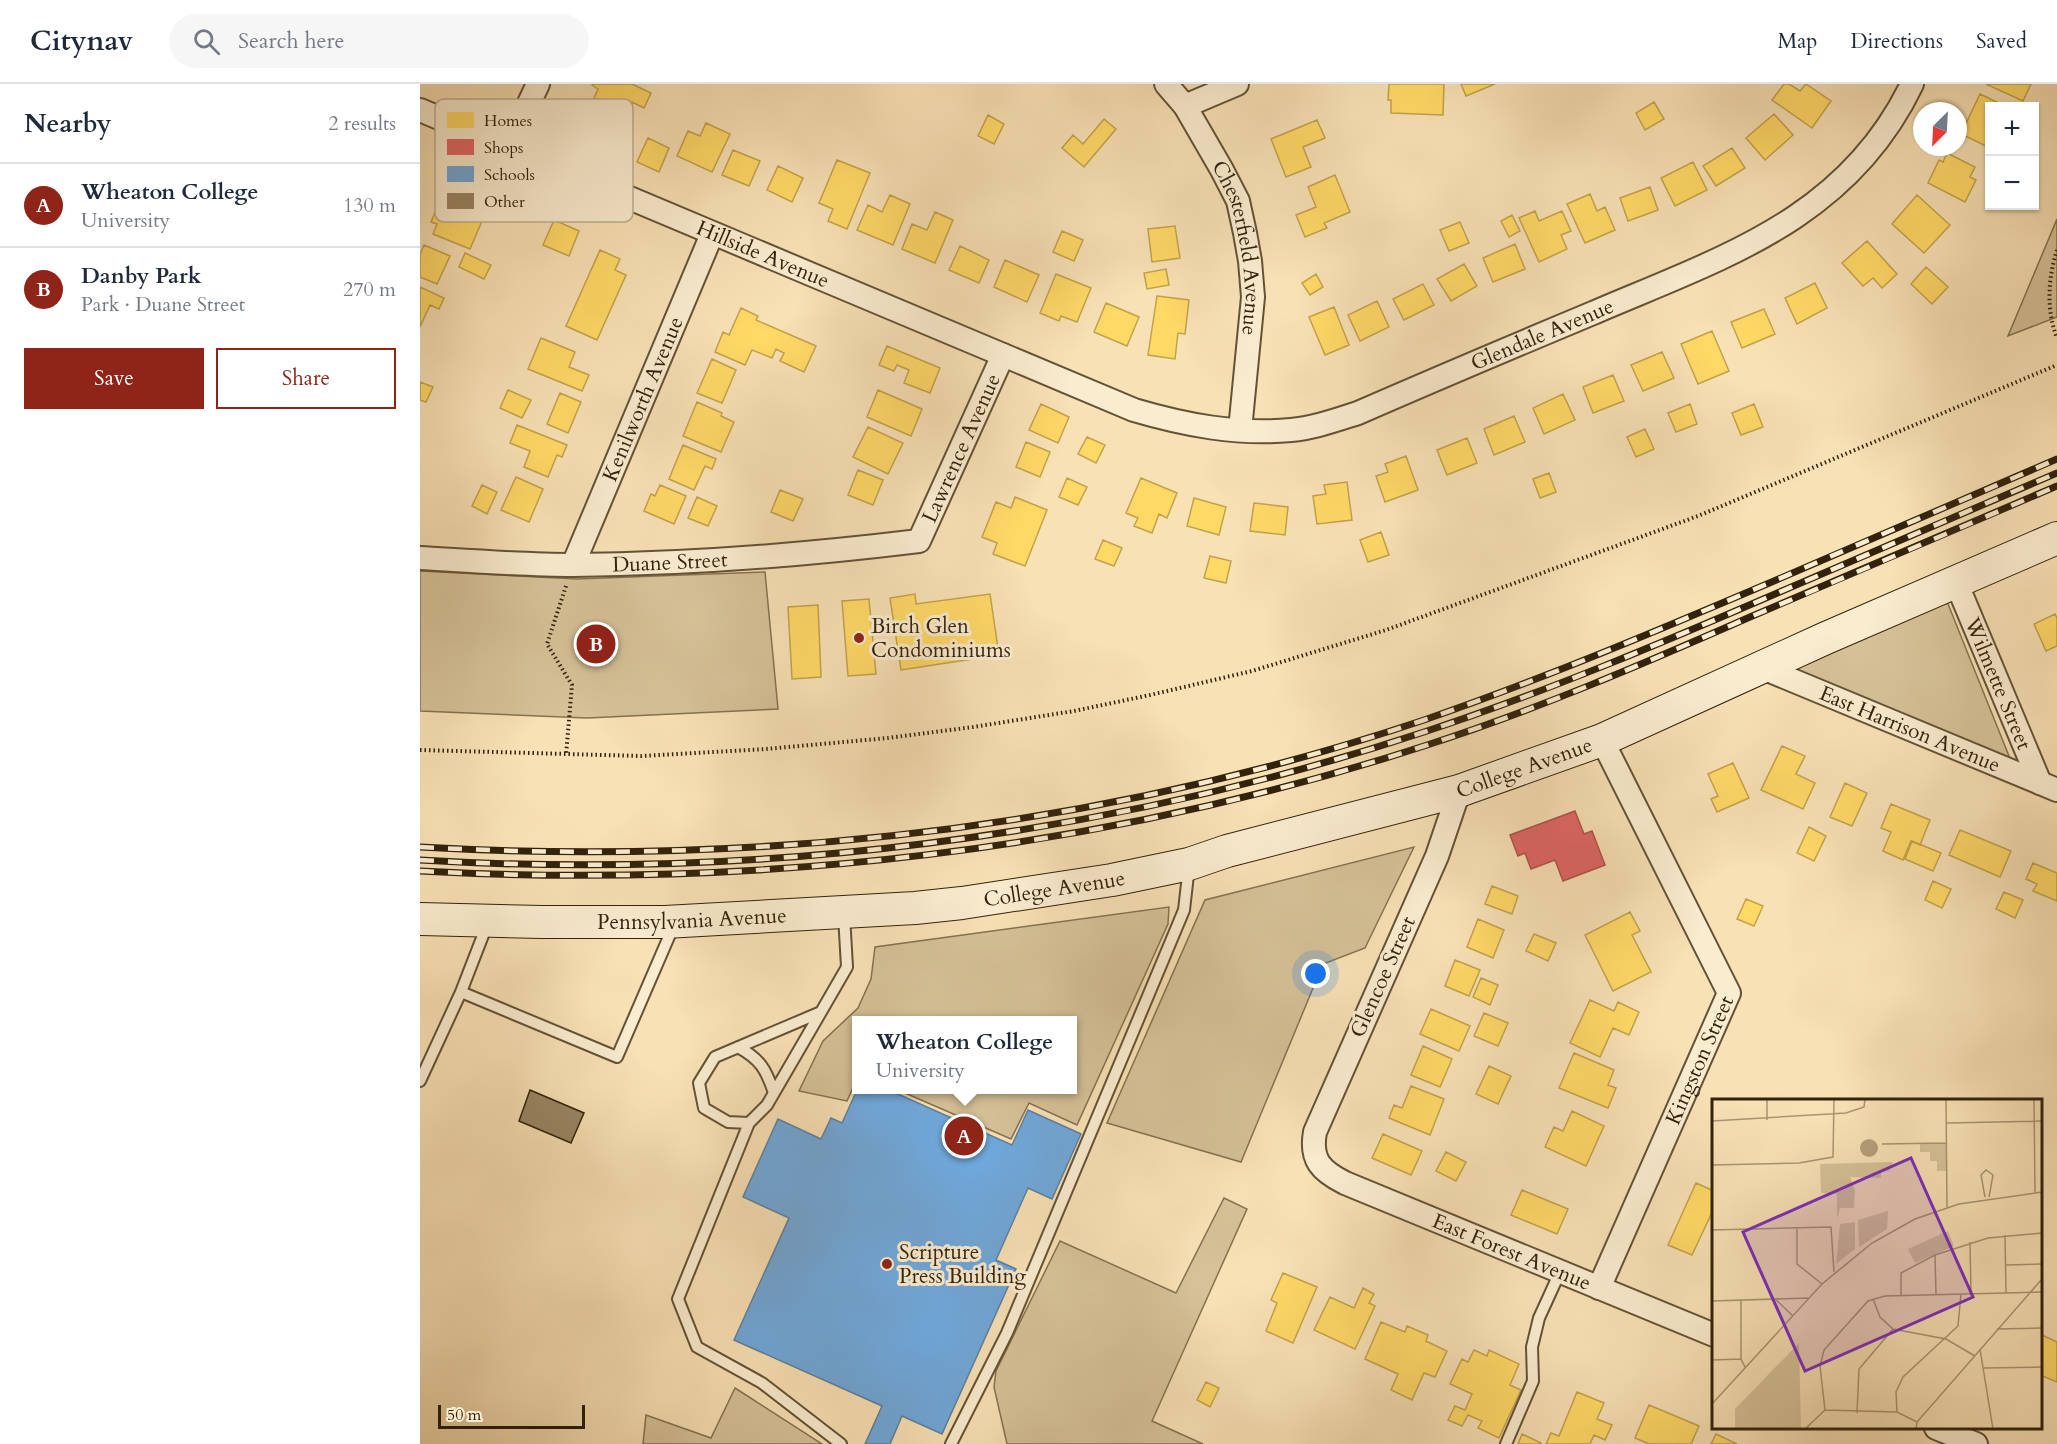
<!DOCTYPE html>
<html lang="en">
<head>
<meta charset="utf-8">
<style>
  body { margin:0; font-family:Cardo,serif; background:#f6f6f7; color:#1f2937 }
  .controls { position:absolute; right:18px; top:18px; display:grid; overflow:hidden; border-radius:0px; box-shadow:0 2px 4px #0004 }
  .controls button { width:54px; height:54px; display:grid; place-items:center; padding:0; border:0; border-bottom:2px solid #e0e1e3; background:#fff; color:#1f2937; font:30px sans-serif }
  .compass { position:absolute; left:1493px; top:18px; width:54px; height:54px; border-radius:50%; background:#fff; box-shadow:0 2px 4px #0004; rotate:204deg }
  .scale { position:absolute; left:18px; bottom:15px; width:147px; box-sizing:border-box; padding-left:6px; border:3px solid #32220c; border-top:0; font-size:16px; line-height:21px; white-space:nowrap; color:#32220c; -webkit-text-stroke:4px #faeccf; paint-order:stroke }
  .you { position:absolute; left:896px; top:890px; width:21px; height:21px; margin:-15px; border:4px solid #fff; border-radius:50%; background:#1a73e8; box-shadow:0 0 0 9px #1a73e833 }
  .badge { display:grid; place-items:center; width:39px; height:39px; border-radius:50%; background:#8f2418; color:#fff; font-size:20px; font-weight:700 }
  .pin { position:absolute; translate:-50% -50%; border:3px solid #fff; box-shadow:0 2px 6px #0006 }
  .popup { position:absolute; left:432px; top:932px; width:225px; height:78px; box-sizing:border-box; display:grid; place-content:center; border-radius:0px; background:#fff; filter:drop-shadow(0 2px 4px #0005); font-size:20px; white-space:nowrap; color:#747a83 }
  .popup b { font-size:22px; color:#1f2937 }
  .popup::after { content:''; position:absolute; left:50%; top:100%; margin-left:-12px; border:12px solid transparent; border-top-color:#fff }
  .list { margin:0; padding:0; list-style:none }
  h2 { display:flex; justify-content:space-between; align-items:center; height:78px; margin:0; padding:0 24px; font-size:26px }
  h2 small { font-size:20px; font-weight:400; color:#747a83 }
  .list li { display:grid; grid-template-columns:39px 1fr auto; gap:18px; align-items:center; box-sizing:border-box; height:84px; padding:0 24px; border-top:2px solid #e0e1e3 }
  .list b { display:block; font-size:22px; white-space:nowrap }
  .list p { margin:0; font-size:20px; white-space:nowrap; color:#747a83 }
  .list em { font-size:20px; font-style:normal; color:#747a83 }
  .actions { display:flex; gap:12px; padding:18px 24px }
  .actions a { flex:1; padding:14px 0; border:2px solid #8f2418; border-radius:0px; text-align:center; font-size:21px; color:#8f2418 }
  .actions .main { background:#8f2418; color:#fff }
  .icon { flex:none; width:33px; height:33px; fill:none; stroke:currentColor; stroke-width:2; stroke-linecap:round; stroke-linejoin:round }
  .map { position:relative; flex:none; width:1637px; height:1360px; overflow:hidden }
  header { display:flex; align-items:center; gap:36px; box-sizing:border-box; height:84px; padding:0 30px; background:#fff; border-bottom:2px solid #e0e1e3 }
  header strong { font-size:28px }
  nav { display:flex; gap:33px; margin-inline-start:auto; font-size:21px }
  .search { width:420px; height:54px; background:#f6f6f7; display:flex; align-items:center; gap:15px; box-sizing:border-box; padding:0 21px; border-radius:33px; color:#747a83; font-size:22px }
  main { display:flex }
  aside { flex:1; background:#fff }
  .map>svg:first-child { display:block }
  .green { fill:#d6c198; stroke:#847252; stroke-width:1.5 }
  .homes { fill:#ffd966; stroke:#c2a24b; stroke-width:1.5 }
  .shops { fill:#e06666; stroke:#ac524b; stroke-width:1.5 }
  .schools { fill:#6fa8dc; stroke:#5d809e; stroke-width:1.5 }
  .building { fill:#998564; stroke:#32220c; stroke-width:1.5 }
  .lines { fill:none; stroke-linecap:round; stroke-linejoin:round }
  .lane-casing { stroke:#645236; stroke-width:14 }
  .street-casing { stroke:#645236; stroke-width:26 }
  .secondary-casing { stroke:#32220c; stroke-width:34 }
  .path { stroke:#32220c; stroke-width:4; stroke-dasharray:1.5 3; stroke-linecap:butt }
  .lane { stroke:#faeccf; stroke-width:10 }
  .street { stroke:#faeccf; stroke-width:22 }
  .secondary { stroke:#faeccf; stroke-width:32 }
  .rail-casing { stroke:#32220c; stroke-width:7 }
  .rail { stroke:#faeccf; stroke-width:4.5; stroke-dasharray:14; stroke-linecap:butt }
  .poi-dot { fill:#8f2418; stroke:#faeccf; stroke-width:2 }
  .labels { text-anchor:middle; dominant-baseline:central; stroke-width:6; stroke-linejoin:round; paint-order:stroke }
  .street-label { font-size:21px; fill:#32220c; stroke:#faeccf }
  .poi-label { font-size:21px; fill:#32220c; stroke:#faeccf; text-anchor:start }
  .inset-road { fill:none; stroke:#a99571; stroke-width:1.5 }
  .view { fill:#7b2cbf; fill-opacity:0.15; stroke:#7b2cbf; stroke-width:3 }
  .inset-edge { fill:none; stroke:#32220c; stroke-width:3 }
  .key { fill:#faeccf; stroke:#beaf94; stroke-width:1.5 }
  .key-label { font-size:16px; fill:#32220c }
</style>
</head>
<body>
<header>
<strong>Citynav</strong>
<div class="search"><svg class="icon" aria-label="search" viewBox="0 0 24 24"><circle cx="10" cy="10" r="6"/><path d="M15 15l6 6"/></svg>Search here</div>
<nav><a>Map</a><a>Directions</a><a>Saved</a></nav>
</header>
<main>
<aside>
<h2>Nearby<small>2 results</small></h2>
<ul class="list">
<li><span class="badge">A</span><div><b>Wheaton College</b><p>University</p></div><em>130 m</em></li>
<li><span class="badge">B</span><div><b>Danby Park</b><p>Park · Duane Street</p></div><em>270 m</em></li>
</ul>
<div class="actions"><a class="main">Save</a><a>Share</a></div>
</aside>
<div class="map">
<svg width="1637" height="1360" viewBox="0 0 1637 1360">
  <rect width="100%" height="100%" fill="#f8e1b5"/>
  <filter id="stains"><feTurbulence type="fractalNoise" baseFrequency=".00333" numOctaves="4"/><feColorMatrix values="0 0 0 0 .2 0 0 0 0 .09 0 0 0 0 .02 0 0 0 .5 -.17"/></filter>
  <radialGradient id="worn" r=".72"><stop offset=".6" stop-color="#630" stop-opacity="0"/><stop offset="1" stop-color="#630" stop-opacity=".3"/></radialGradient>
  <path class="green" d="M1637,135V233L1588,252Z
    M0,487L157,495L345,488L358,625L167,634L0,627Z
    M1524,510L1593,682L1357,584Z
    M994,763L945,864L903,880L821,1078L687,1039L785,816Z
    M749,823L748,840L657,1041L609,1019L591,1055L478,1006H652V936H436V997L427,1017L379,1007L403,957L438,924L451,895L455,863Z
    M804,1114L827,1125L732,1337L783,1360H587L574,1303L576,1287L640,1157L756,1209Z
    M315,1304L402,1360H223L226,1331L291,1354Z"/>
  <path class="homes" d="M173,0H212L231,9L224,24L212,18L207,29L174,14L178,5L172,1Z
    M969,0H1024L1023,31L971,29V16H968Z
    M1041,0H1075L1046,12Z
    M1364,0H1369L1380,7L1386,0L1411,17L1392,44L1352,16Z
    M1566,0H1611L1603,17Z
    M1560,10L1581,20L1580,22H1570V64L1541,50Z
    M1234,18L1244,35L1225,46L1216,29Z
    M165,27L200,42L188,69L153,54Z
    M1354,30L1373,51L1345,76L1326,54Z
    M568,31L584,40L574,60L558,52Z
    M684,35L696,45L664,83L642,64L653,51L663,60Z
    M897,36L905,54L883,63L891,83L866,93L851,55Z
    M286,39L310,50L292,88L257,72L268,47L280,52Z
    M228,54L249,64L239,88L217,78Z
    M1312,64L1325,84L1296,102L1283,82Z
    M313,66L340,77L329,102L302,91Z
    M1527,69L1555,83L1550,93L1556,96L1545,118L1508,99L1519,76L1523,78Z
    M417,76L450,89L427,145L408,137L413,125L399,119Z
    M35,78L63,89L52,119L24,107Z
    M1273,78L1287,106L1255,122L1241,94Z
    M358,82L383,94L372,118L347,106Z
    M915,91L930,128L904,139L907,144L885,153L876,131L896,123L888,103Z
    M1230,103L1238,126L1208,137L1200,114Z
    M1170,110L1177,127L1185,123L1195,146L1165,159L1147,120Z
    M470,111L490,120L473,161L437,146L448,121L462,128Z
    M1497,111L1530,141L1504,169L1472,140Z
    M19,119L62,137L50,165L13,150L17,140L11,138Z
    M1115,127L1119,137L1142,127L1151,147L1141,151L1147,165L1119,178L1099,134Z
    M515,128L533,136L515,179L482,165L492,140L507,146Z
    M1092,131L1100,147L1089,153L1081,137Z
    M134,136L159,147L149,172L123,161Z
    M1040,138L1049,159L1029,167L1020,146Z
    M755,142L760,174L732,178L728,145Z
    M642,147L663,156L654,177L633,168Z
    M1447,157L1477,190L1462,204L1453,194L1443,202L1422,179Z
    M1095,160L1105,185L1073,198L1063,174Z
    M4,161L30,172L17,200L0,193V170Z
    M540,162L569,176L559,199L529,186Z
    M180,166L200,175L195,186L206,191L177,256L146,242Z
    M45,169L71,181L64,195L39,183Z
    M585,176L619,191L607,218L574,203Z
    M1044,180L1057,202L1031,217L1017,195Z
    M1506,183L1528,203L1512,220L1491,200Z
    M746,185L749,201L727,205L724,189Z
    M636,190L671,204L657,238L641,232L639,237L620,229Z
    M896,190L903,203L890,211L882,199Z
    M1395,199L1407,224L1377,240L1365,214Z
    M1003,200L1014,221L984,236L973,215Z
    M0,203L24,214L19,225L10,221L0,243Z
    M737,212L769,216L765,250L758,249L755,275L728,271Z
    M957,217L969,243L940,257L928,231Z
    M686,219L719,233L707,262L674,248Z
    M914,223L929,261L905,271L889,233Z
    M321,224L338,232L336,236L396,262L384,288L360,277L364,269L356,265L352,274L332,266L325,281L295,268L303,248L309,251Z
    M1344,225L1355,250L1322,264L1311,238Z
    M1292,247L1309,287L1278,300L1261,260Z
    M121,254L155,268L149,283L169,291L162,307L108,285Z
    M467,262L520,284L510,309L484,299L489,286L477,281L474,287L459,281Z
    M1242,268L1254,294L1223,307L1211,281Z
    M292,275L316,286L302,319L277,309Z
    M1193,291L1204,317L1173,329L1163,303Z
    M0,298L13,303L6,318L0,316Z
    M88,306L111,316L102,334L80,324Z
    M458,306L502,325L491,352L447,333Z
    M140,309L161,318L148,349L127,340Z
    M1143,310L1155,336L1124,350L1113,324Z
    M277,318L302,329L301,332L314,338L301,368L263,352Z
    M621,320L649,333L638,359L609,346Z
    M1270,320L1277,340L1256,348L1248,329Z
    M1334,320L1343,343L1321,351L1312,329Z
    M1094,332L1105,358L1074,371L1064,345Z
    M97,341L147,361L142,373L137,371L128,393L104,383L110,367L90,359Z
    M448,343L483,359L468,390L433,373Z
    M1225,345L1234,365L1216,373L1207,353Z
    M667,353L685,361L676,379L658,370Z
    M1047,354L1057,379L1027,391L1017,366Z
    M606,358L630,368L620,393L596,383Z
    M263,361L296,375L292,385L285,382L274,406L249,395Z
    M986,372L998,406L965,418L956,392L968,388L965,380Z
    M438,386L463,396L453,421L428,411Z
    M1129,389L1136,408L1120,414L1113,395Z
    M96,393L123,405L109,438L81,426Z
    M647,394L667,403L658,421L639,413Z
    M721,394L757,409L747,434L739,430L732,449L714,442L718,434L706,429Z
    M927,398L932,436L897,440L893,412L906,410L904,401Z
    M62,401L77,408L67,430L52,422Z
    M240,401L266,412L254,440L224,427L231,410L235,412Z
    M360,406L383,415L373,437L351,428Z
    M277,413L297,422L288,442L268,434Z
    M595,413L627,426L605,482L573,470L577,459L562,453L576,418L591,424Z
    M774,414L806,423L799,451L767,442Z
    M834,419L868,423L865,451L830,447Z
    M961,448L969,471L948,478L940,456Z
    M683,456L702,464L694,482L675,475Z
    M790,472L811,477L806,499L784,494Z
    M495,510L496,520L570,510L579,571L481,586L470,514Z
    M449,515L456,590L428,592L422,517Z
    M398,521L401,593L372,595L368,523Z
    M1635,530L1637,534V562L1626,567L1614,540Z
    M1362,662L1385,672L1376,690L1395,699L1383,725L1341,706Z
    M1313,679L1329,714L1297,728L1291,715L1298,712L1288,690Z
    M1425,699L1447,709L1432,742L1410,733Z
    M1471,720L1510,736L1500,761L1491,757L1483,776L1463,767L1471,748L1461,744Z
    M1389,743L1406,752L1394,777L1377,769Z
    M1540,746L1591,767L1580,793L1529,771Z
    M1492,757L1521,769L1513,787L1485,775Z
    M1613,779L1637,789V817L1613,807L1617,800L1606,795Z
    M1513,797L1531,805L1522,824L1505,816Z
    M1072,802L1098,812L1092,830L1065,820Z
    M1584,808L1603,816L1595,834L1576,825Z
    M1326,815L1343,822L1334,842L1317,835Z
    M1210,828L1220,847L1212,851L1231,888L1193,907L1165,851Z
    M1058,835L1084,846L1073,874L1047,863Z
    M1114,850L1136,859L1128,877L1106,867Z
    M1035,876L1060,886L1049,912L1025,902Z
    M1061,894L1078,901L1070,921L1053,913Z
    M1170,916L1194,927L1198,918L1219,928L1209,951L1193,944L1180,973L1150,959Z
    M1011,925L1050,942L1039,967L1000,950Z
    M1064,929L1088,939L1078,962L1054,952Z
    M1003,962L1032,975L1020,1003L991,991Z
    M1154,969L1194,986L1188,1001L1196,1004L1188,1024L1139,1004Z
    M1069,982L1091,992L1078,1020L1056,1010Z
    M991,1002L1024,1015L1010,1051L969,1034L974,1021L982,1024Z
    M1152,1027L1184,1042L1166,1082L1125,1063L1134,1043L1143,1047Z
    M963,1050L1002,1067L991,1091L952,1074Z
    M1026,1068L1046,1078L1036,1097L1016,1087Z
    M1276,1099L1294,1107V1124L1272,1171L1248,1161Z
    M1102,1106L1148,1125L1137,1150L1091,1131Z
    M863,1189L897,1203L873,1259L846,1247L857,1219L851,1216Z
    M943,1204L954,1210L949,1219L955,1222L935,1265L894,1246L910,1213L934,1224Z
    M961,1238L985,1248L987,1242L1008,1251L1006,1257L1027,1267L1015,1293L1004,1289L992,1316L971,1306L978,1290L945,1275Z
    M1622,1251L1637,1258V1298L1620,1291Z
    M1054,1266L1067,1272L1069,1266L1099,1280L1090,1301L1101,1306L1079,1354L1058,1344L1062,1337L1048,1331L1042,1342L1028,1336L1035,1322L1045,1326L1052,1310L1030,1300L1042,1275L1048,1278Z
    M786,1298L799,1304L790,1323L777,1316Z
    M1157,1308L1184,1319L1177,1335L1192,1341L1185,1356L1174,1351L1170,1360H1126L1131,1349L1139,1352Z
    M1229,1321L1279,1342L1271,1360H1229L1215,1354Z
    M1102,1350L1121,1359V1360H1098Z
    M1296,1350L1317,1360H1291Z"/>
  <path class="shops" d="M1155,727L1164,750L1172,747L1185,781L1143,797L1135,776L1111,785L1105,769L1098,772L1090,751Z"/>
  <path class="schools" d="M437,1006H469L592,1061L608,1026L661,1050L632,1115L608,1104L576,1176L596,1185L522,1350L482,1332L470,1360H445L462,1322L314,1256L369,1134L323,1113L358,1035L401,1055L411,1034L422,1039Z"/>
  <path class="building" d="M110,1006L164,1029L151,1059L99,1037Z"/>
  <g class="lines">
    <defs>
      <path id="lane" d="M41,908L67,841
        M318,963C340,975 346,985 354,1009
        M0,997L41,908L197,973L254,841
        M329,1039L347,1021L401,928
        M421,1360L342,1299L277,1263L258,1215L329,1039L308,1038L284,1024L279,999L295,973L401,928L427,883L424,831
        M531,1360L587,1249L764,826L769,782
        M1086,1360L1113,1297L1112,1263L1119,1234L1140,1188"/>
      <g id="street">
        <path id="s1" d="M746,0L765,22L802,86L818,117L825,149L830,177L833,213L820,346"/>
        <path d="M765,22L817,0"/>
        <path id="s2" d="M0,26L714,326C765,341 817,351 871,346C894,344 916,336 938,329C1016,295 1094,262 1173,229C1301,174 1427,136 1492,0"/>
        <path d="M88,64L118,0"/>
        <path id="s3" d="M0,474C51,477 103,481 154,481C270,480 384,471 499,457L583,271"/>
        <path id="s4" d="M153,481L292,150"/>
        <path id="s5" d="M1536,498L1620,699"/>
        <path id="s6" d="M1343,584L1637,706"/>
        <path id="s7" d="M1039,707L1017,772L895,1048C890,1076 901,1087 925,1099L1294,1251"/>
        <path id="s8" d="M1179,1204L1309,909L1182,656"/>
        <path d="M1516,1344L1556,1360"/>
      </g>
      <g id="secondary">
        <path id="s9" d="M0,835L122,838H245L495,824L542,819L692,796L769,780L807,767L1039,707L1182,656L1406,554L1637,454"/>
      </g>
    </defs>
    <use href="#lane" class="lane-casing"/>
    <use href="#street" class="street-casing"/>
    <use href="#secondary" class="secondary-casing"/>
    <path class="path" d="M1637,166C1628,194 1626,226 1637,254
      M146,502L127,560L152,601L146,671
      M0,666L221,672L346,665L468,654L553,643L654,627L730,611L832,587L966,546L1278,432L1637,281"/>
    <use href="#lane" class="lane"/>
    <use href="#street" class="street"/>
    <use href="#secondary" class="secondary"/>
    <defs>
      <path id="rail" d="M0,763C342,782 679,745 1004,636C1123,595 1239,546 1354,497C1448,456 1543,416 1637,375
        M0,776C337,796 683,754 1004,648C1126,608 1244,558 1362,507C1454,468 1545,428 1637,389
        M0,787C339,805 681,767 1004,662C1116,626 1223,580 1330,533C1433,490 1535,446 1637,402"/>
    </defs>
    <use href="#rail" class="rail-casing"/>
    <use href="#rail" class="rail"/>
  </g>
  <g class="poi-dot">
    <circle cx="439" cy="554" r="6"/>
    <circle cx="467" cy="1180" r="6"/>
  </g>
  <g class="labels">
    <g class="street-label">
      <text stroke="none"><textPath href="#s1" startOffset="184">Chesterfield Avenue</textPath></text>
      <text stroke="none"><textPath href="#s2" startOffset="372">Hillside Avenue</textPath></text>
      <text stroke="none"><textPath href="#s2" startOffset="1203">Glendale Avenue</textPath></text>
      <text stroke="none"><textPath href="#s4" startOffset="180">Kenilworth Avenue</textPath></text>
      <text stroke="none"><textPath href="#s3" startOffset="602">Lawrence Avenue</textPath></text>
      <text stroke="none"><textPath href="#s3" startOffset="250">Duane Street</textPath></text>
      <text stroke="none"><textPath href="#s5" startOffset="110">Wilmette Street</textPath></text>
      <text stroke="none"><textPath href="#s6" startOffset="159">East Harrison Avenue</textPath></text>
      <text stroke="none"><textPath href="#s9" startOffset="1122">College Avenue</textPath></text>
      <text stroke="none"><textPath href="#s9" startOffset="636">College Avenue</textPath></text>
      <text stroke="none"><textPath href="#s9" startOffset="272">Pennsylvania Avenue</textPath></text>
      <text transform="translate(963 893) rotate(-66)">Glencoe Street</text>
      <text stroke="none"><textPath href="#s8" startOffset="249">Kingston Street</textPath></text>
      <text stroke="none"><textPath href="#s7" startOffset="616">East Forest Avenue</textPath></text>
    </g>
    <g class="poi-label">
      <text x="451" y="542">Birch Glen<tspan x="451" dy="24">Condominiums</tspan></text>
      <text x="479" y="1168">Scripture<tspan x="479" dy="24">Press Building</tspan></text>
    </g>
  </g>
  <g transform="translate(1292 1015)">
    <rect width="330" height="330" fill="#f8e1b5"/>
    <path d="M208,45H234V72H225V62H218V53H208ZM181,63L177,72L169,73V79L138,78L143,92L142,109H128L125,120V95L109,94L108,65ZM176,112L175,130L147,148L146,121ZM143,123V150L124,165L128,125ZM236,132L242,147L203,164L196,150ZM87,244L89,330H23V310Z" fill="#d6c198"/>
    <path d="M148 49a9 9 0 1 1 18 0a9 9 0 1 1-18 0Z" fill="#b5a07c"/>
    <path class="inset-road" d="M234,0L235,108M322,0L323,93M55,21V0M0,22L134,14L152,8L153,0M235,24L330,22M170,45L235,44M0,66L87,64L121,58L122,0M273,98L269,76L274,71L281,76L277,98M85,128V165L110,185M0,131L119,128L122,173M293,136L294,194M258,143L259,195M223,156L224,196M294,166L330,165M189,197V174L223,156L276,139L330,134M63,200L81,217M161,200L168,218L181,230L234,240L263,257M29,201V260L33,268M0,202L96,199M285,230L330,229M268,250L281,330M0,261L29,260M272,269L330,268M0,305L110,185L160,144L203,120L247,105L330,93M113,311L185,313L205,323M185,313L184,293L191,278L246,227L249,195M145,314L147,270L181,230M93,330L113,311L108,267L112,251L156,202L173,197L330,193M204,330L205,323L330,180"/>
    <path class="view" d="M199,59L261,198L93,272L31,133Z"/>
    <rect width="330" height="330" class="inset-edge"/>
  </g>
  <rect x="15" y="15" width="198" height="123" rx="9" class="key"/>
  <rect x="27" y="28" width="27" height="16" fill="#ffd966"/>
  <rect x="27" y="55" width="27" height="16" fill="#e06666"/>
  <rect x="27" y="82" width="27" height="16" fill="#6fa8dc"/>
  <rect x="27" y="109" width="27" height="16" fill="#998564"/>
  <g class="key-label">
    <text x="64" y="42">Homes</text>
    <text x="64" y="69">Shops</text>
    <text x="64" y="96">Schools</text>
    <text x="64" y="123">Other</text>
  </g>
  <rect width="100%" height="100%" filter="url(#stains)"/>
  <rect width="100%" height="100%" fill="url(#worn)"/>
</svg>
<div class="controls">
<button>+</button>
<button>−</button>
</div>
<svg class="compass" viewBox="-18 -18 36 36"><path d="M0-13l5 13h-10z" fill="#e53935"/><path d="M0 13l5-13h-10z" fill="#747a83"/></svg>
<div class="scale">50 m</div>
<div class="you"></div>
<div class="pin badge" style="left:544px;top:1052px">A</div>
<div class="popup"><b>Wheaton College</b>University</div>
<div class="pin badge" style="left:176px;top:560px">B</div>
</div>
</main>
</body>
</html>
